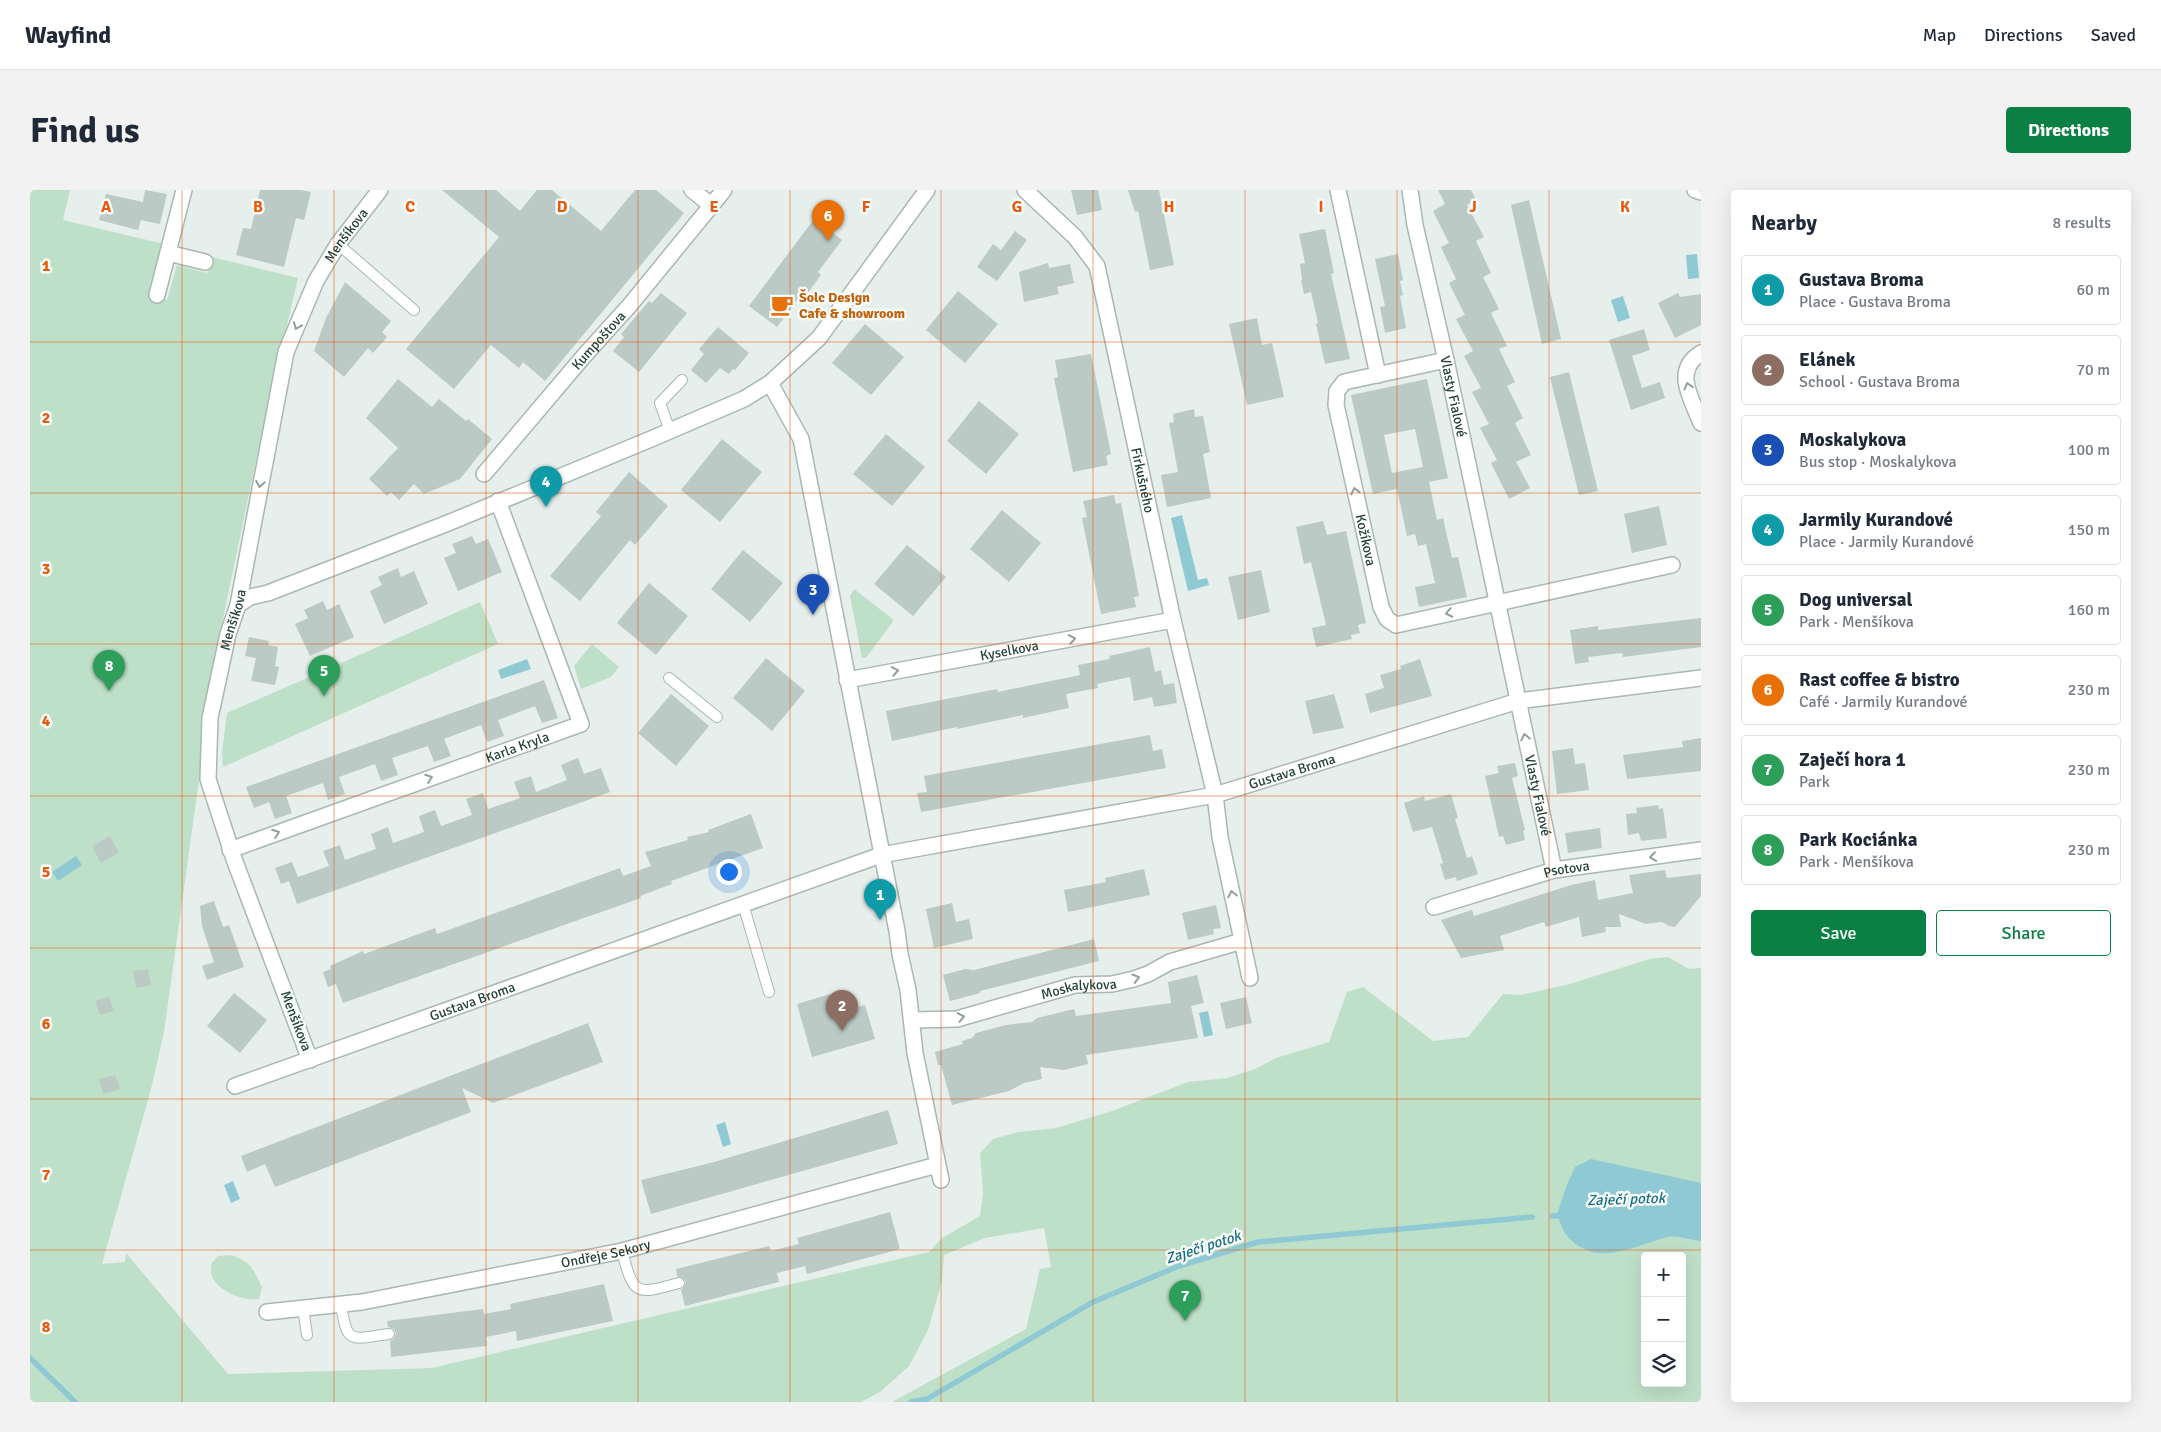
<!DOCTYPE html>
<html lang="en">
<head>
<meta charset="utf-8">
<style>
  body { margin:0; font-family:Signika,sans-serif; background:#f2f2f3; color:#1f2937 }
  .controls { position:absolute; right:15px; bottom:15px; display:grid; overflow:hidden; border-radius:5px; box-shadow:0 5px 20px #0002 }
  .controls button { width:45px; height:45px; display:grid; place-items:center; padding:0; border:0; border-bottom:1px solid #e0e1e3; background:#fff; color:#1f2937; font:25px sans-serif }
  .you { position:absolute; left:698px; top:681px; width:18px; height:18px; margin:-12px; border:4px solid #fff; border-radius:50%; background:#1a73e8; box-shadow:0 0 0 8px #1a73e833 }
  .badge { display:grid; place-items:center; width:32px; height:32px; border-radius:50%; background:#0b8043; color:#fff; font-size:16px; font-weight:700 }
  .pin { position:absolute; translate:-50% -41px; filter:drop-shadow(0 1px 2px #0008) }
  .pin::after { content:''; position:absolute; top:26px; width:18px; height:15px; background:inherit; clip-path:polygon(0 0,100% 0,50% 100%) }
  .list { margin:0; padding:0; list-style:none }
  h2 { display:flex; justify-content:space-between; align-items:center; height:65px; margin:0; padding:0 20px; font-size:21px }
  h2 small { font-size:16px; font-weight:400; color:#747a83 }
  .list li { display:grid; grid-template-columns:32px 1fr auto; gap:15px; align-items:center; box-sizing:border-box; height:70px; margin:0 10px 10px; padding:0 10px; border:1px solid #e0e1e3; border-radius:5px }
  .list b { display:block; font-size:19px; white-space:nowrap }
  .list p { margin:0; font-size:16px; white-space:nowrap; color:#747a83 }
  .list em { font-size:16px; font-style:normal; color:#747a83 }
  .actions { display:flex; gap:10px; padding:15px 20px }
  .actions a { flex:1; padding:11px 0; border:1px solid #0b8043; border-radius:5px; text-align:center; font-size:18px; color:#0b8043 }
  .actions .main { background:#0b8043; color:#fff }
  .icon { flex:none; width:28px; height:28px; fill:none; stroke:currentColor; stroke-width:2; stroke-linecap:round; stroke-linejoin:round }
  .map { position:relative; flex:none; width:1671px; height:1212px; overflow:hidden; border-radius:5px }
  header { display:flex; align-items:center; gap:30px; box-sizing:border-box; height:70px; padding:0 25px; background:#fff; border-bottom:1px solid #e0e1e3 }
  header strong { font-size:24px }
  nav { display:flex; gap:28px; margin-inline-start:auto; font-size:18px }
  .intro { display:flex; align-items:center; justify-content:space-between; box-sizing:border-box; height:120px; padding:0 30px }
  h1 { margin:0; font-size:35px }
  .button { padding:12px 22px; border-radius:5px; background:#0b8043; color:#fff; font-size:18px; font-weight:700 }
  main { display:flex; gap:30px; padding:0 30px }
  aside { flex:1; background:#fff; border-radius:5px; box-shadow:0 5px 20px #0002 }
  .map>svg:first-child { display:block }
  .green { fill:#bfe0c8; fill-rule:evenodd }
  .water { fill:#8ec9d4 }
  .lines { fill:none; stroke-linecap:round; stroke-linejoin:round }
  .stream { stroke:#8ec9d4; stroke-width:5.5 }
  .building { fill:#bbcac4; fill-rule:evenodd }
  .service-casing { stroke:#a8b8b2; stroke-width:12 }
  .minor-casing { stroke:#a8b8b2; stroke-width:18 }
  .tertiary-casing { stroke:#a8b8b2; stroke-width:18 }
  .service { stroke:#fff; stroke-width:10 }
  .minor { stroke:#fff; stroke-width:15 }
  .tertiary { stroke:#fff; stroke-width:15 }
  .oneway { stroke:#92a09c }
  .grid { fill:none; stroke:#e8590c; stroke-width:1; stroke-opacity:0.55 }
  .labels { text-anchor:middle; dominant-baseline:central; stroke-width:5; stroke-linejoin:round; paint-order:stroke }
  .street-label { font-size:14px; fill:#24423a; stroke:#f7fbf9 }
  .food-label { font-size:14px; font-weight:bold; fill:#c56008; stroke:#f7fbf9; text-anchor:start }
  .water-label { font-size:15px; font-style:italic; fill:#1c6f80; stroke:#f7fbf9 }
  .grid-label { font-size:16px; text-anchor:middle; font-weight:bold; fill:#e8590c; stroke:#f7fbf9; stroke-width:5; stroke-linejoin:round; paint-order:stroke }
</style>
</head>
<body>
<header>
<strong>Wayfind</strong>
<nav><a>Map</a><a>Directions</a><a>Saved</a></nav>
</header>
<div class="intro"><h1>Find us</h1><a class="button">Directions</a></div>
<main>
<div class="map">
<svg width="1671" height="1212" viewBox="0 0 1671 1212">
  <rect width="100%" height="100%" fill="#e6efeb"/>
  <path class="green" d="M0,0H40L33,30L134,54L120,105L137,110L147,75L177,83L182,67L268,88L228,261L171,534V576L134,842L121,899L72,1074L95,1072L96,1063L198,1184L402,1178L899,1062L912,1048L950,1026L953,1003L950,963L963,949L988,942L1026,938L1082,921L1158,892L1197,888L1225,879L1246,868L1299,852L1317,802L1333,797L1403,851L1438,847L1473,804L1490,805L1536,795L1620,769L1638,767L1659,779L1671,778V1212H862L996,1139L1010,1079L1021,1077L1014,1038L955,1048L914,1065L912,1091L898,1140L879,1176L850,1202L831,1212H0ZM1615,1066H1652V1193H1615Z
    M824,399L864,430L836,468H832L820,406Z
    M450,412L468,454L193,577L192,562L197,523Z
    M562,454L589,477L581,487L551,499L544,476Z
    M201,1065C221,1072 223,1078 232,1097L229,1109C212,1111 189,1102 182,1086C180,1082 181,1077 181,1074L188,1066Z"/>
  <path class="water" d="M1667,64L1669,88L1658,89L1656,65Z
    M1593,106L1600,128L1588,132L1581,110Z
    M1152,325L1168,390L1177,388L1179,395L1158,401L1141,328Z
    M497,469L501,479L471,489L468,480Z
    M46,666L52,675L28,691L22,682Z
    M1178,821L1183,845L1174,847L1169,823Z
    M695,932L701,954L693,957L686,935Z
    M1561,969L1671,993V1051C1661,1050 1646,1045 1637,1047C1603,1056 1568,1078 1539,1048C1533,1043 1530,1031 1527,1024L1536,997L1545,977Z
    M203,991L210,1009L201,1013L194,995Z"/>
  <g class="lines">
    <path class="stream" d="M1522,1026L1535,1025
      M0,1168L45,1212
      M881,1212L897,1209L1063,1112L1149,1076L1228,1052L1502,1027"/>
  </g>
  <path class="building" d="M115,0L137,4L130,34L111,30L108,40L69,30L76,4L113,12Z
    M230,0H271L281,2L274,30L266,28L254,77L206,65L213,38L221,39Z
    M412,0H466L490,21L507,0H522L571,41L605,0H626L654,23L515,191L493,172L489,178L461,155L424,199L376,159L469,47Z
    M1041,0H1068L1072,20L1047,25Z
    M1098,0H1129L1144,75L1120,80L1108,21L1105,22Z
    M1408,0H1441L1446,10L1437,15L1454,47L1446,51L1461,83L1453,87L1469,119L1461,123L1477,156L1469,159L1485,192L1477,196L1493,228L1485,233L1501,265L1486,272L1500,298L1479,309L1461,273L1467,270L1450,238L1459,234L1442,202L1451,198L1434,166L1443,161L1426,129L1435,125L1419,93L1426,89L1411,57L1419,53L1403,21L1415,14Z
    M1499,10L1531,149L1512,154L1481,15Z
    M784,29L812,50L788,82L791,85L774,108L771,105L747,137L719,116Z
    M1295,39L1304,83L1301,84L1320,169L1295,174L1286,134L1288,133L1281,102L1274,104L1271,90H1272L1270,74L1275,73L1269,44Z
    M985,41L997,50L967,91L947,77L963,54L971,60Z
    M1368,64L1373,90L1370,91L1373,105L1370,106L1376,138L1355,143L1350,117L1355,116L1345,69Z
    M1018,73L1019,78L1040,74L1044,93L1027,97L1029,104L994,112L989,82Z
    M315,92L361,131L352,142L357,147L343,163L338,158L314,187L284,161L296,128Z
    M928,101L968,134L935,173L896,140Z
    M631,103L657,123L609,182L583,161L594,147L591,144L619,111L622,113Z
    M1648,103L1650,107L1671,104V135L1645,148L1628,113Z
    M1227,128L1232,155L1242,153L1254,207L1217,215L1199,134Z
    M835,134L874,167L841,205L802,173Z
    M688,137L719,163L705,180L703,179L699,184L690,178L676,193L661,180L674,164L669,159Z
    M1614,139L1620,160L1602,166L1612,198L1630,192L1635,208L1601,220L1579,150Z
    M1061,164L1081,264L1076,266L1078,275L1043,282L1024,188L1028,187L1025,170Z
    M1539,182L1568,301L1549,305L1520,187Z
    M368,189L402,217L409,209L436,231L438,229L462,249L430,289L394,304L384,294L369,310L361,302L357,306L339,289L368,258L336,228Z
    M1397,189L1418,288L1399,292L1407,330L1413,328L1422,368L1428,367L1437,407L1389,417L1385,397L1405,393L1396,354L1388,356L1385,344L1377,346L1367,299L1343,304L1321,205ZM1385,239L1393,277L1362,283L1354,245Z
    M949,211L989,244L956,284L917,251Z
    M1164,219L1165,227L1173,226L1180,262L1173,264L1181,308L1137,317L1131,285L1148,282L1139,233L1144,232L1143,224Z
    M856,244L895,277L862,316L823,284Z
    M692,249L732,282L690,332L651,300Z
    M599,282L638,316L605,355L600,350L550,411L520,386L571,326L566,322Z
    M1084,305L1086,314L1091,313L1109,406L1104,407L1106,417L1071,424L1052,328L1057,327L1053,311Z
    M1629,316L1637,355L1602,363L1594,324Z
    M972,320L1011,353L979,392L940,359Z
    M1293,331L1297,345L1316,341L1336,433L1328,435L1330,443L1321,445L1322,449L1286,457L1282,438L1296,435L1281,372L1274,374L1266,337Z
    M442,346L446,354L458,349L472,382L428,401L414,368L426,363L422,354Z
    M877,355L916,387L883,426L844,394Z
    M713,360L753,393L720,432L681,399Z
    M368,378L371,387L384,381L398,414L354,434L340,401L352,395L348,387Z
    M1231,380L1240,422L1208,430L1198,387Z
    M619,393L658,426L626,465L587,433Z
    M293,411L297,420L309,414L324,447L280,466L265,434L278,428L274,420Z
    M1671,428V457L1593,467L1592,463L1558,467L1559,472L1545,474L1540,440L1568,436V440Z
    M219,447L239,451L238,455L248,457L245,476L249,477L245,495L221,491L226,468L215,466Z
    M1120,457L1125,482L1131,480L1134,495L1144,493L1147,513L1124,517L1122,507L1104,511L1100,487L1067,494L1068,498L1036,504L1039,518L993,528V525L927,539V537L862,551L856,521L967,499L968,502L1050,485L1048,475L1080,469L1079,466Z
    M736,468L775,501L742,541L703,508Z
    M1390,469L1402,506L1340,523L1335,504L1354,498L1350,485L1371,479L1370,476Z
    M514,490L528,528L512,533L505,516L468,530L474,546L457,552L451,535L414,549L421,566L404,572L398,556L362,568L368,585L351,591L345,574L309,587L315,604L298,610L293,593L256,606L262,623L245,629L239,612L224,618L216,597Z
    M641,504L679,536L646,576L608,543Z
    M1304,504L1314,538L1283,544L1275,511Z
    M1120,545L1123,561L1132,559L1136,578L891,622L887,603L897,602L894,586Z
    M1671,548V581L1597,589L1593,565L1653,557L1652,551Z
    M1543,558L1545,574L1555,573L1559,600L1527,604L1522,561Z
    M548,568L554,584L571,578L580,602L267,714L259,691L251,694L245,678L262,672L268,687L299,676L293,661L310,655L315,670L346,659L341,644L358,637L363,653L394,642L389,626L405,620L411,636L442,625L436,609L453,603L458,619L490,608L484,592L501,586L506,602L537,590L531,575Z
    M1485,573L1488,586L1482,588L1495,640L1493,641L1495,650L1476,655L1473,646L1469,647L1455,586L1469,583L1467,576Z
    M1421,604L1428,628L1425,629L1437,668L1442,666L1448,684L1427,691L1426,687L1415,690L1410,674L1413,673L1402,637L1383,642L1374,613L1394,606L1395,611Z
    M1628,615L1629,619L1633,618L1637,648L1611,651L1609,643L1598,645L1596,624L1607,623L1606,618Z
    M721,624L733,658L641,691L642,694L610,706L611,708L313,813L306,794L298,797L293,782L301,779L300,776L333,761L334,764L405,738L407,744L590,678L593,686L621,676L615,662L658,650L657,647L679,642L678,640Z
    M1570,638L1572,658L1538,663L1535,643Z
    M80,646L89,663L71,673L62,656Z
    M1114,679L1120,705L1038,722L1034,700L1076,692L1075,688Z
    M1635,680L1637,688L1671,684V706L1645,737L1639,736L1632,732L1616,734L1589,724L1591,737H1575L1576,742L1552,747L1549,727L1516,737L1514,732L1470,746L1474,760L1431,768L1411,730L1442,720L1444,726L1541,695L1565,690L1568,710L1603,703L1599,685Z
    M184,711L193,737L199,735L214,777L177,790L172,776L184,772L172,736L170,716Z
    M922,713L926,732L939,729L943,749L904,758L896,719Z
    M1186,715L1191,738L1183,739L1184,744L1158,750L1152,723Z
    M1064,749L1069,771L950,801V803L920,811L913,785L935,779L944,780Z
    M118,779L121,795L106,798L103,781Z
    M1167,785L1174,813L1161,816L1168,848L1056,865L1058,874L1034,880L1010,877L1012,889L994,893L979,901L922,915L911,875H908L905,862L933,854L932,851L942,848L946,843L976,835L1002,832L1007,828L1044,819L1046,826L1141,813L1138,792Z
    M204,803L237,830L210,863L177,836Z
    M800,804L806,823L835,815L845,849L782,867L767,814Z
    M79,807L84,821L70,825L65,811Z
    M1216,807L1222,833L1196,839L1190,813Z
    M558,833L573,872L463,913L432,898L441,922L245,997L235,974L217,982L211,966Z
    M85,885L90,899L73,904L69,889Z
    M858,920L868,954L621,1024L611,990L684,972Z
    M860,1022L870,1059L777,1084L775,1076L747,1083L749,1092L655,1116L651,1100L654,1097L656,1092L653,1088L647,1086L646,1079L739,1056L741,1061L769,1054L767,1048Z
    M574,1094L583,1131L487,1151L486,1141L456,1147L457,1156L361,1167L360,1151L364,1149L366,1143L364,1139L358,1137L357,1131L453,1119L454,1124L481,1119L480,1114Z"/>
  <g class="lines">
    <defs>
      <path id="service" d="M308,54L384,120
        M640,241L630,213L652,190
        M639,488L687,527
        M713,714L739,802
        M592,1061C604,1106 605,1105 649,1093
        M311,1114C317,1156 321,1149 359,1144
        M273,1118L277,1145"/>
      <g id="minor">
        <path d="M662,0L681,15"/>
        <path id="s1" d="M995,0L1045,47L1067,76L1143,430L1185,605L1190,647L1220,788"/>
        <path d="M1308,0L1348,185"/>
        <path id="s2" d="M1380,0L1385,35L1416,170L1524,680"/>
        <path d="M138,63L175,72"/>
        <path d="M127,105L154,0"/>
        <path d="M1671,163C1642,181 1662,209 1671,233"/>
        <path id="s3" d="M1416,170L1314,192L1307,201L1306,215L1351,417L1357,429L1366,435L1642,375"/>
        <path d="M740,193L771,249L867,741L870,764L878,800L885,863L911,990"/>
        <path id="s4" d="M454,284L554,166L600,115L694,0"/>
        <path d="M208,415L220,407L238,403L418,333L621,249L714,209L740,193L789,148L897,0"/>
        <path id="s5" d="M817,490L1143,430"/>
        <path id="s6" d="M200,660L551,534L468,311"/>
        <path id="s7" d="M1404,717L1524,680L1671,660"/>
        <path id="s8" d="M882,830L927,829L1045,795L1082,794L1104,789L1118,784L1140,772L1212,751"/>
        <path id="s9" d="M280,870L204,669L178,589L180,528L198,444L208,415L256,162L286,91L308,54L350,0"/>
        <path id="s10" d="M205,896L851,665L1185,605L1488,511L1671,488"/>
        <path id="s11" d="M237,1122L332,1112L592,1061L907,975"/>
      </g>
      <path id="tertiary" d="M1665,0L1671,2"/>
    </defs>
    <use href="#service" class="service-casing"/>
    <use href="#minor" class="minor-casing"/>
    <use href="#tertiary" class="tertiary-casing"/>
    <use href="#service" class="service"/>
    <use href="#minor" class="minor"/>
    <use href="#tertiary" class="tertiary"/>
  </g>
  <defs><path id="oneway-chevron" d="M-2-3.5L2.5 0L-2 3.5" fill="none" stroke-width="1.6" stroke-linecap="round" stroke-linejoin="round" transform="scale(1.25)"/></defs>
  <g class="oneway">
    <use href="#oneway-chevron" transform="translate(267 136) rotate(113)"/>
    <use href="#oneway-chevron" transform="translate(1658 196) rotate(-107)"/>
    <use href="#oneway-chevron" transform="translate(230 294) rotate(100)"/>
    <use href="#oneway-chevron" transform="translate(1325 301) rotate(-103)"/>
    <use href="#oneway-chevron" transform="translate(1419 423) rotate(168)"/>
    <use href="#oneway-chevron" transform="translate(1042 449) rotate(-10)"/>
    <use href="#oneway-chevron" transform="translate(865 481) rotate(-10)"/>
    <use href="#oneway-chevron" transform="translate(1495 547) rotate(-102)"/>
    <use href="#oneway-chevron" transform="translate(399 588) rotate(-20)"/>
    <use href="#oneway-chevron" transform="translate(246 643) rotate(-20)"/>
    <use href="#oneway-chevron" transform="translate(1623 667) rotate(172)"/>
    <use href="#oneway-chevron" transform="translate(1202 704) rotate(-102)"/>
    <use href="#oneway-chevron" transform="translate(1106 788) rotate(-16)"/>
    <use href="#oneway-chevron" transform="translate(931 827) rotate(-12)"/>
  </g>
  <path class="grid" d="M152,0V1212M304,0V1212M456,0V1212M608,0V1212M760,0V1212M911,0V1212M1063,0V1212M1215,0V1212M1367,0V1212M1519,0V1212M0,152H1671M0,303H1671M0,454H1671M0,606H1671M0,758H1671M0,909H1671M0,1060H1671"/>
  <defs>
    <symbol id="cafe-bare" viewBox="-9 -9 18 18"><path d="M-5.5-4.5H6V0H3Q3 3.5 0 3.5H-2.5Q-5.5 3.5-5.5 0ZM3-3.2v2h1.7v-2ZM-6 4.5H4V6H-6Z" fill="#e8710a" stroke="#f7fbf9" stroke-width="2.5" paint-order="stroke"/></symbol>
  </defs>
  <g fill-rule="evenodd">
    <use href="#cafe-bare" x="736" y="99" width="32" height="32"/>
  </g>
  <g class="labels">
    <g class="street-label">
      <text stroke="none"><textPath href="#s9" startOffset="866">Menšíkova</textPath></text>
      <text stroke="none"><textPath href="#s4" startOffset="176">Kumpoštova</textPath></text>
      <text stroke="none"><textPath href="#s2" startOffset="211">Vlasty Fialové</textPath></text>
      <text stroke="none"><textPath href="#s1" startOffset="324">Firkušného</textPath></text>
      <text stroke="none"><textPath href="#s3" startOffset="268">Kožíkova</textPath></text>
      <text stroke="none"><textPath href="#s9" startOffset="461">Menšíkova</textPath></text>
      <text stroke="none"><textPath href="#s5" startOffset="165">Kyselkova</textPath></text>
      <text stroke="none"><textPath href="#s6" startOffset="305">Karla Kryla</textPath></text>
      <text stroke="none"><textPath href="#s10" startOffset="1106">Gustava Broma</textPath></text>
      <text stroke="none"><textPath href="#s2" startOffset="619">Vlasty Fialové</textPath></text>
      <text stroke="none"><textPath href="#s7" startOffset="138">Psotova</textPath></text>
      <text stroke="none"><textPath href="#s8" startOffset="171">Moskalykova</textPath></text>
      <text stroke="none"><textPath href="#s10" startOffset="252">Gustava Broma</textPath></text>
      <text transform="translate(266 831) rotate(69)">Menšíkova</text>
      <text stroke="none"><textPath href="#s11" startOffset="344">Ondřeje Sekory</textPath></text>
    </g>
    <g class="food-label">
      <text x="769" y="107">Šolc Design<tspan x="769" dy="16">Cafe &amp; showroom</tspan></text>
    </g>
    <g class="water-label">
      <text transform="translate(1596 1009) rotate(-2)">Zaječí potok</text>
      <text transform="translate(1173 1057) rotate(-18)">Zaječí potok</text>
    </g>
  </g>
  <g class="grid-label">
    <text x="76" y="22">A</text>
    <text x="228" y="22">B</text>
    <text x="380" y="22">C</text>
    <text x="532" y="22">D</text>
    <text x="684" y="22">E</text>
    <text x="836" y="22">F</text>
    <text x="987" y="22">G</text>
    <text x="1139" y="22">H</text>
    <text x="1291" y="22">I</text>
    <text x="1443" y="22">J</text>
    <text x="1595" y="22">K</text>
    <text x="16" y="81">1</text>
    <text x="16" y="233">2</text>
    <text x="16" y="384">3</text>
    <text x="16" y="536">4</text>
    <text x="16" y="687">5</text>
    <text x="16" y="839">6</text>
    <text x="16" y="990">7</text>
    <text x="16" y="1142">8</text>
  </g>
</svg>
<div class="controls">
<button>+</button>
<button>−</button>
<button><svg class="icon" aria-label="layers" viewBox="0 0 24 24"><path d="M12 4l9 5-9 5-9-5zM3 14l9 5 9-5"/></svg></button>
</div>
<div class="you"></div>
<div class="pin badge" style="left:850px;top:730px;background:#0f9aa8">1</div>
<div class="pin badge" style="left:812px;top:841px;background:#8d6e63">2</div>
<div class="pin badge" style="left:783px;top:425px;background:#1a4fb4">3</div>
<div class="pin badge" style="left:516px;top:317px;background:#0f9aa8">4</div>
<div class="pin badge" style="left:294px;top:506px;background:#2e9e5b">5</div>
<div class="pin badge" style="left:798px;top:51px;background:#e8710a">6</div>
<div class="pin badge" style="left:1155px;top:1131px;background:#2e9e5b">7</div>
<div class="pin badge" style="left:79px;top:501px;background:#2e9e5b">8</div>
</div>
<aside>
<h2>Nearby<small>8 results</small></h2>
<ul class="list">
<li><span class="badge" style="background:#0f9aa8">1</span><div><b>Gustava Broma</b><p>Place · Gustava Broma</p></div><em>60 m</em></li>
<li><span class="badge" style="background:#8d6e63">2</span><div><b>Elánek</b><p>School · Gustava Broma</p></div><em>70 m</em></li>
<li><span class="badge" style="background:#1a4fb4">3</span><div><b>Moskalykova</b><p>Bus stop · Moskalykova</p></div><em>100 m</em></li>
<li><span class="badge" style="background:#0f9aa8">4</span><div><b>Jarmily Kurandové</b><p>Place · Jarmily Kurandové</p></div><em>150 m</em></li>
<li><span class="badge" style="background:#2e9e5b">5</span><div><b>Dog universal</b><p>Park · Menšíkova</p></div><em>160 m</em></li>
<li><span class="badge" style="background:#e8710a">6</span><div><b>Rast coffee &amp; bistro</b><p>Café · Jarmily Kurandové</p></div><em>230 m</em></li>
<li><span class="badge" style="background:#2e9e5b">7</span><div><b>Zaječí hora 1</b><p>Park</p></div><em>230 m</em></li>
<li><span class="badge" style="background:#2e9e5b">8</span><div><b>Park Kociánka</b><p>Park · Menšíkova</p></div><em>230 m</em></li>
</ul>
<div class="actions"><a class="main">Save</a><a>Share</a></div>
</aside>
</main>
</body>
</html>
